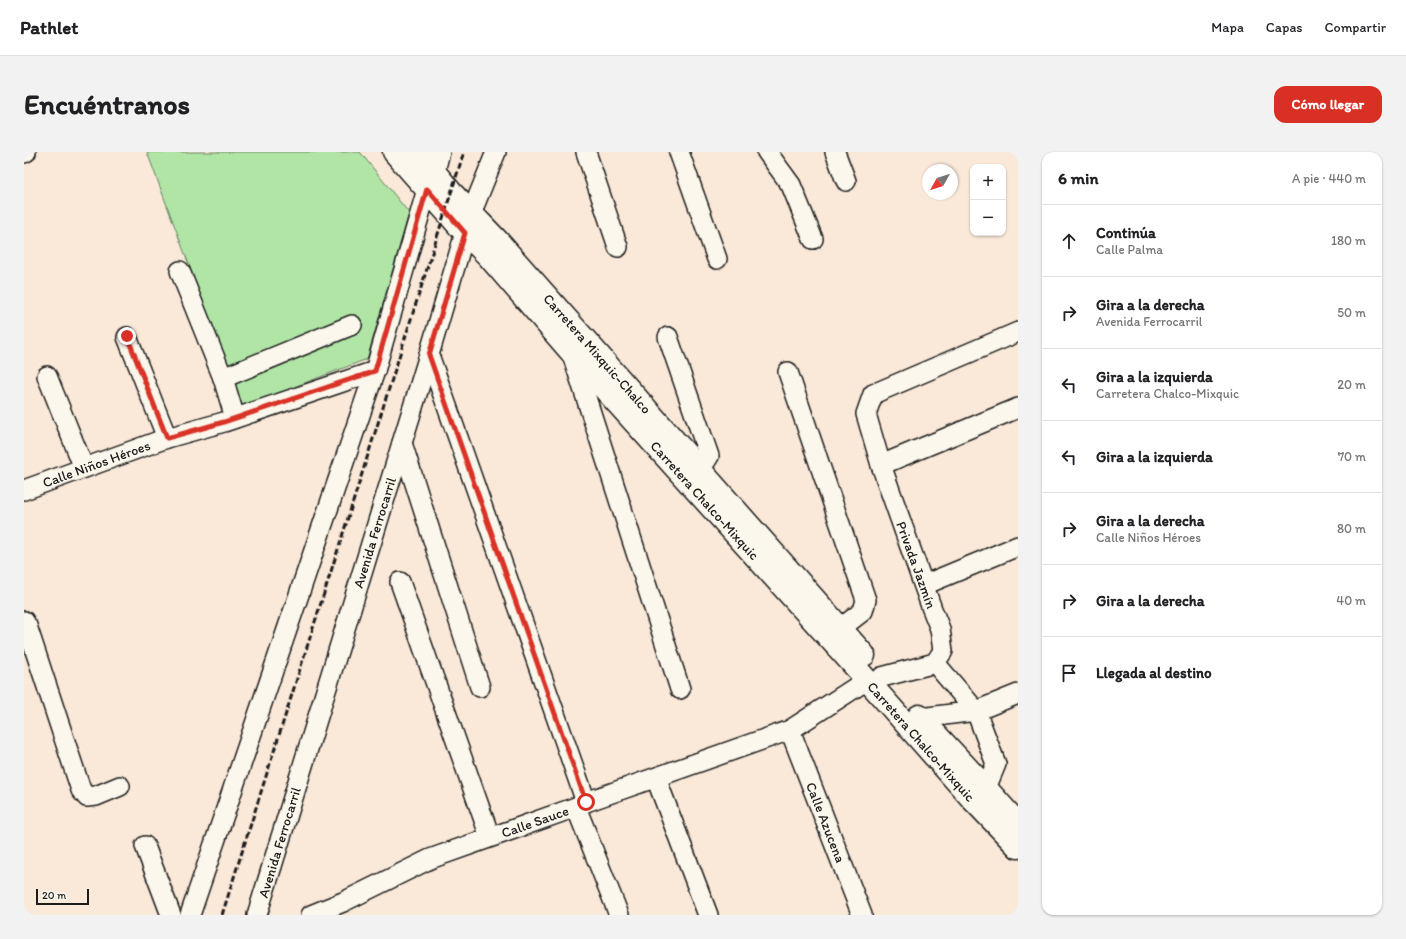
<!DOCTYPE html>
<html lang="es">
<head>
<meta charset="utf-8">
<style>
  body { margin:0; font-family:Itim,sans-serif; background:#f2f2f2; color:#202124 }
  .controls { position:absolute; right:12px; top:12px; display:grid; overflow:hidden; border-radius:8px; box-shadow:0 1px 3px #0004 }
  .controls button { width:36px; height:36px; display:grid; place-items:center; padding:0; border:0; border-bottom:1px solid #e0e0e0; background:#fff; color:#202124; font:20px sans-serif }
  .compass { position:absolute; left:898px; top:12px; width:36px; height:36px; border-radius:50%; background:#fff; box-shadow:0 1px 3px #0004; rotate:231deg }
  .scale { position:absolute; left:12px; bottom:10px; width:53px; box-sizing:border-box; padding-left:4px; border:2px solid #1c1c1c; border-top:0; font-size:11px; line-height:14px; white-space:nowrap; color:#1c1c1c; -webkit-text-stroke:3px #fbf7ec; paint-order:stroke }
  .stop { position:absolute; width:12px; height:12px; margin:-9px; border:3px solid #d93025; border-radius:50%; background:#fff }
  .stop.end { background:#d93025; border-color:#fff; box-shadow:0 1px 4px #0008 }
  .list { margin:0; padding:0; list-style:none }
  h2 { display:flex; justify-content:space-between; align-items:center; height:52px; margin:0; padding:0 16px; font-size:17px }
  h2 small { font-size:13px; font-weight:400; color:#757577 }
  .list li { display:grid; grid-template-columns:26px 1fr auto; gap:12px; align-items:center; box-sizing:border-box; height:72px; padding:0 16px; border-top:1px solid #e0e0e0 }
  .list b { display:block; font-size:15px; white-space:nowrap }
  .list p { margin:0; font-size:13px; white-space:nowrap; color:#757577 }
  .list em { font-size:13px; font-style:normal; color:#757577 }
  .icon { flex:none; width:22px; height:22px; fill:none; stroke:currentColor; stroke-width:2; stroke-linecap:round; stroke-linejoin:round }
  .map { position:relative; flex:none; width:994px; height:763px; overflow:hidden; border-radius:12px }
  header { display:flex; align-items:center; gap:24px; box-sizing:border-box; height:56px; padding:0 20px; background:#fff; border-bottom:1px solid #e0e0e0 }
  header strong { font-size:19px }
  nav { display:flex; gap:22px; margin-inline-start:auto; font-size:14px }
  .intro { display:flex; align-items:center; justify-content:space-between; box-sizing:border-box; height:96px; padding:0 24px }
  h1 { margin:0; font-size:28px }
  .button { padding:10px 18px; border-radius:12px; background:#d93025; color:#fff; font-size:14px; font-weight:700 }
  main { display:flex; gap:24px; padding:0 24px }
  aside { flex:1; background:#fff; border-radius:12px; box-shadow:0 1px 3px #0004 }
  .map>svg:first-child { display:block }
  .green { fill:#b0e5a6; stroke:#668061 }
  .lines { fill:none; stroke-linecap:round; stroke-linejoin:round }
  .minor-casing { stroke:#1c1c1c; stroke-width:22 }
  .secondary-casing { stroke:#1c1c1c; stroke-width:25 }
  .minor { stroke:#fbf7ec; stroke-width:19 }
  .secondary { stroke:#fbf7ec; stroke-width:22 }
  .rail { stroke:#1c1c1c; stroke-width:3; stroke-dasharray:6 3; stroke-linecap:butt }
  .route { stroke:#d93025; stroke-width:5 }
  .labels { text-anchor:middle; dominant-baseline:central; stroke-width:3.5; stroke-linejoin:round; paint-order:stroke }
  .street-label { font-size:14px; fill:#1c1c1c; stroke:#fbf7ec }
</style>
</head>
<body>
<header>
<strong>Pathlet</strong>
<nav><a>Mapa</a><a>Capas</a><a>Compartir</a></nav>
</header>
<div class="intro"><h1>Encuéntranos</h1><a class="button">Cómo llegar</a></div>
<main>
<div class="map">
<svg width="994" height="763" viewBox="0 0 994 763">
  <rect width="100%" height="100%" fill="#fae8d8"/>
  <filter id="ink" filterUnits="userSpaceOnUse"><feTurbulence type="fractalNoise" baseFrequency=".025" numOctaves="2"/><feDisplacementMap in="SourceGraphic" scale="8" xChannelSelector="R" yChannelSelector="G"/><feConvolveMatrix kernelMatrix="1 2 1 2 8 2 1 2 1" color-interpolation-filters="sRGB"/></filter>
  <g filter="url(#ink)">
    <path class="green" d="M123,0H336L385,61L343,207L218,255Z"/>
    <g class="lines">
      <defs>
        <g id="minor">
          <path d="M562,0L594,95"/>
          <path d="M655,0L693,107"/>
          <path d="M743,0L767,33L789,87"/>
          <path d="M811,0L822,29"/>
          <path d="M0,1L2,0"/>
          <path d="M156,119L199,226L211,266"/>
          <path d="M103,185L143,286"/>
          <path d="M644,185L685,304L676,318"/>
          <path d="M548,202L656,537"/>
          <path d="M405,203L562,650"/>
          <path d="M764,220L842,448L839,459L817,476"/>
          <path d="M23,224L60,316"/>
          <path d="M199,226L328,173"/>
          <path d="M378,291L456,535"/>
          <path d="M857,313L994,256"/>
          <path id="s1" d="M0,338L143,286L200,270L351,219"/>
          <path d="M376,430L466,685"/>
          <path d="M900,433L994,394"/>
          <path d="M0,469L3,474L57,638L63,645L72,644L96,634"/>
          <path d="M858,525L911,511L919,499L916,477L908,457L857,313L842,262L849,242L994,180"/>
          <path d="M896,566L952,559L911,511"/>
          <path id="s2" d="M766,578L838,763"/>
          <path d="M632,626L684,763"/>
          <path d="M962,636L972,612L952,559L994,542"/>
          <path d="M552,655L595,763"/>
          <path d="M121,694L147,763"/>
          <path d="M166,763L351,219L403,37L411,19L416,0"/>
          <path id="s3" d="M233,763L405,203L441,81L447,62L472,0"/>
          <path id="s4" d="M287,763L319,750L406,707L552,655L562,650L766,578L843,528"/>
        </g>
        <g id="secondary">
          <path id="s5" d="M370,0L441,81L465,105L548,201L843,528L949,648L994,695"/>
          <path id="s6" d="M394,0L427,40L473,88L840,503"/>
          <path d="M895,564L962,636L994,672"/>
        </g>
      </defs>
      <use href="#minor" class="minor-casing"/>
      <use href="#secondary" class="secondary-casing"/>
      <use href="#minor" class="minor"/>
      <use href="#secondary" class="secondary"/>
      <path class="rail" d="M198,763L440,0"/>
    </g>
  </g>
  <g class="lines" filter="url(#ink)">
    <path class="route" d="M103,184L143,286L200,270L351,219L403,37L441,81L405,203L562,650"/>
  </g>
  <g class="labels">
    <g class="street-label">
      <text stroke="none"><textPath href="#s6" startOffset="270">Carretera Mixquic-Chalco</textPath></text>
      <text stroke="none"><textPath href="#s1" startOffset="77">Calle Niños Héroes</textPath></text>
      <text stroke="none"><textPath href="#s5" startOffset="467">Carretera Chalco-Mixquic</textPath></text>
      <text stroke="none"><textPath href="#s3" startOffset="400">Avenida Ferrocarril</textPath></text>
      <text transform="translate(892 413) rotate(70)">Privada Jazmín</text>
      <text stroke="none"><textPath href="#s5" startOffset="791">Carretera Chalco-Mixquic</textPath></text>
      <text stroke="none"><textPath href="#s4" startOffset="243">Calle Sauce</textPath></text>
      <text stroke="none"><textPath href="#s2" startOffset="99">Calle Azucena</textPath></text>
      <text stroke="none"><textPath href="#s3" startOffset="76">Avenida Ferrocarril</textPath></text>
    </g>
  </g>
</svg>
<div class="controls">
<button>+</button>
<button>−</button>
</div>
<svg class="compass" viewBox="-18 -18 36 36"><path d="M0-13l5 13h-10z" fill="#e53935"/><path d="M0 13l5-13h-10z" fill="#757577"/></svg>
<div class="scale">20 m</div>
<div class="stop" style="left:562px;top:650px"></div>
<div class="stop end" style="left:103px;top:184px"></div>
</div>
<aside>
<h2>6 min<small>A pie · 440 m</small></h2>
<ul class="list">
<li><svg class="icon" aria-label="ahead" viewBox="0 0 24 24"><path d="M12 20V5M6 11l6-6 6 6"/></svg><div><b>Continúa</b><p>Calle Palma</p></div><em>180 m</em></li>
<li><svg class="icon" aria-label="right" viewBox="0 0 24 24"><path d="M7 20v-9h11M14 6l5 5-5 5"/></svg><div><b>Gira a la derecha</b><p>Avenida Ferrocarril</p></div><em>50 m</em></li>
<li><svg class="icon" aria-label="left" viewBox="0 0 24 24"><path d="M17 20v-9H6M10 6l-5 5 5 5"/></svg><div><b>Gira a la izquierda</b><p>Carretera Chalco-Mixquic</p></div><em>20 m</em></li>
<li><svg class="icon" aria-label="left" viewBox="0 0 24 24"><path d="M17 20v-9H6M10 6l-5 5 5 5"/></svg><div><b>Gira a la izquierda</b></div><em>70 m</em></li>
<li><svg class="icon" aria-label="right" viewBox="0 0 24 24"><path d="M7 20v-9h11M14 6l5 5-5 5"/></svg><div><b>Gira a la derecha</b><p>Calle Niños Héroes</p></div><em>80 m</em></li>
<li><svg class="icon" aria-label="right" viewBox="0 0 24 24"><path d="M7 20v-9h11M14 6l5 5-5 5"/></svg><div><b>Gira a la derecha</b></div><em>40 m</em></li>
<li><svg class="icon" aria-label="arrive" viewBox="0 0 24 24"><path d="M6 21V4h12l-3 4 3 4H6"/></svg><div><b>Llegada al destino</b></div></li>
</ul>
</aside>
</main>
</body>
</html>
